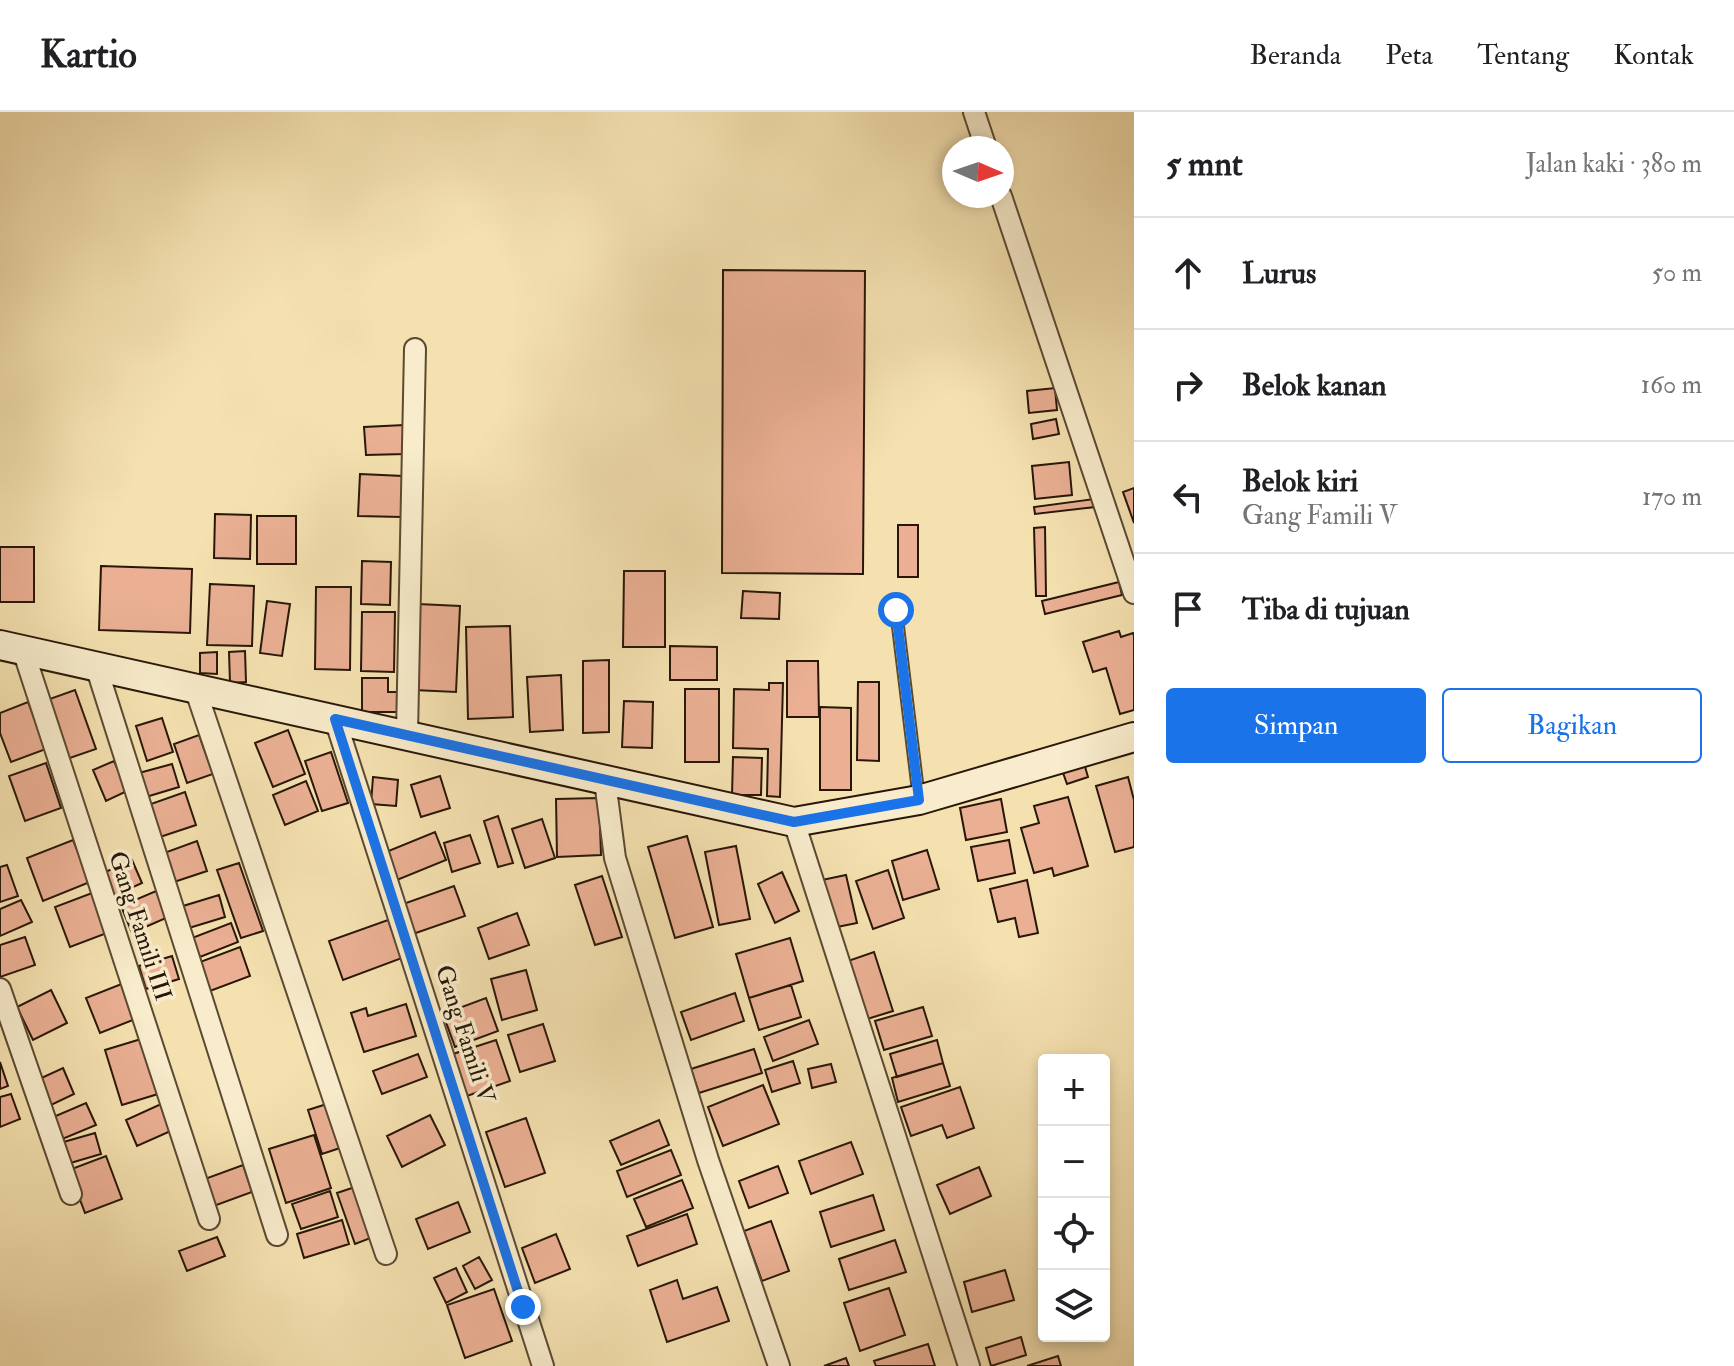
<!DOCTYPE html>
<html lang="id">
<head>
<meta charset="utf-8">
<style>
  body { margin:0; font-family:"IM FELL Double Pica",serif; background:#f2f2f2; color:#202124 }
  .controls { position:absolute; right:24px; bottom:24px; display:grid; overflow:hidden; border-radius:8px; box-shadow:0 4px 12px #0003 }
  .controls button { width:72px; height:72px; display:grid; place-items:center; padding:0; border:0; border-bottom:2px solid #e0e0e0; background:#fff; color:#202124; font:40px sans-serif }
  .compass { position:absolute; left:942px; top:24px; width:72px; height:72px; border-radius:50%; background:#fff; box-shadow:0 4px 12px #0003; rotate:92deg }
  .stop { position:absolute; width:24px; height:24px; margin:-18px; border:6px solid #1a73e8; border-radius:50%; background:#fff }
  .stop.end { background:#1a73e8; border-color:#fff; box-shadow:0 2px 8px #0008 }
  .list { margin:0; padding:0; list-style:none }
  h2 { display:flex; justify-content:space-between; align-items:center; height:104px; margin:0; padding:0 32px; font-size:34px }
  h2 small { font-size:26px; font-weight:400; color:#757577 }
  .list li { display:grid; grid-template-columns:52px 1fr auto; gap:24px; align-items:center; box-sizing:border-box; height:112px; padding:0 32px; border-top:2px solid #e0e0e0 }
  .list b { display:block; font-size:30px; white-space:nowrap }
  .list p { margin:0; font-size:26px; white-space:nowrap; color:#757577 }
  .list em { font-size:26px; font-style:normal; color:#757577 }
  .actions { display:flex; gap:16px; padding:24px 32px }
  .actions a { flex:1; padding:18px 0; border:2px solid #1a73e8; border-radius:8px; text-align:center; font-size:28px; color:#1a73e8 }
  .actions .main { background:#1a73e8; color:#fff }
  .icon { flex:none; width:44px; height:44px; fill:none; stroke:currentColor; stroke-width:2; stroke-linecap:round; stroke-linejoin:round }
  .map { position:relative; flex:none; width:1134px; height:1254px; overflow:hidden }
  header { display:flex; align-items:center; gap:48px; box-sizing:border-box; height:112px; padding:0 40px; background:#fff; border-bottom:2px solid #e0e0e0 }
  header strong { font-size:38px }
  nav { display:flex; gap:44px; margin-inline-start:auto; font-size:28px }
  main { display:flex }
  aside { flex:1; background:#fff }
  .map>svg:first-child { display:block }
  .building { fill:#ebb094; stroke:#281708; stroke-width:2 }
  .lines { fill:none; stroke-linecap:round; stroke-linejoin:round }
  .lane-casing { stroke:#5b4a32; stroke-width:14 }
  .street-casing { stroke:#5b4a32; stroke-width:24 }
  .secondary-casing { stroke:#281708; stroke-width:32 }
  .lane { stroke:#f8eccc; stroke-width:10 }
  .street { stroke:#f8eccc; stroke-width:20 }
  .secondary { stroke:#f8eccc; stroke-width:28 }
  .route { stroke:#1a73e8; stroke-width:10 }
  .labels { text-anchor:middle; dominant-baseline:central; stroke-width:7; stroke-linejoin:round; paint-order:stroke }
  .street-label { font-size:24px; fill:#281708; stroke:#f8eccc }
</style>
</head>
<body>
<header>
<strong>Kartio</strong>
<nav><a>Beranda</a><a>Peta</a><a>Tentang</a><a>Kontak</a></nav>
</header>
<main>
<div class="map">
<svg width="1134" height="1254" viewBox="0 0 1134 1254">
  <rect width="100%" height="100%" fill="#f5e1b0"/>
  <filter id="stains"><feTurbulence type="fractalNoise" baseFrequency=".0025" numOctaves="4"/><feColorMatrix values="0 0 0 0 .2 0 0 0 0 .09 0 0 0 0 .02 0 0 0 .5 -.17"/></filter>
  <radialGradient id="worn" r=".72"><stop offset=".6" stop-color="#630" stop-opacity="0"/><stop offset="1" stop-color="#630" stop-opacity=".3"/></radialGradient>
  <path class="building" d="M723,158L865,159L863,462L722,461Z
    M1055,276L1057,298L1029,301L1027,279Z
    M1056,307L1059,322L1033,327L1031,312Z
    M404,313L405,342L366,343L364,315Z
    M1069,350L1072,383L1035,387L1032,354Z
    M360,362L403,364L402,405L358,404Z
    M1134,376V411L1123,380Z
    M1094,387L1095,395L1035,402L1034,395Z
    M215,402L251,403L250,447L214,446Z
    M257,404H296V452H257Z
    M898,413H918V465H898Z
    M1045,415L1046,484H1036L1034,416Z
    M0,435H34V490H0Z
    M362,449L391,450L390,493L361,492Z
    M101,454L192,457L190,521L99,518Z
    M624,459H665V535H623Z
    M1119,470L1122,483L1045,502L1042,489Z
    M210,472L254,474L252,534L207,533Z
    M316,475H351L350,558L315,557Z
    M743,479L780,481L779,507L741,506Z
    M267,489L290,492L282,544L260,541Z
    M418,492L460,494L456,580L414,578Z
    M362,500H395L394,560L361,559Z
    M510,514L513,605L468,607L466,515Z
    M1119,519L1121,525L1133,521L1134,524V598L1120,602L1106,556L1093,560L1083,530Z
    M670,534L717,535V568H670Z
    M245,539L246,570L230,571L229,540Z
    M217,540V562L200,561V541Z
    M609,548V620L583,621V549Z
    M787,549H818L819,605H787Z
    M561,563L563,618L530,620L527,565Z
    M362,566H388V580H401V600H362Z
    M858,570H879V649L857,648Z
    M769,571H783L780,685L767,684L768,637L733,636L734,577L769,578Z
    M685,577H719V650H685Z
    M75,578L96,637L64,648L44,589Z
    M624,589L653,590L652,636L622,635Z
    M28,590L46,637L11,650L0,621V601Z
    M820,595L851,596V678H820Z
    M162,606L173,640L147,649L136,614Z
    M288,618L305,662L273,675L255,631Z
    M199,623L213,662L187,671L174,632Z
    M331,640L348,691L322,699L305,649Z
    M733,645L762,646L761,683H732Z
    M114,649L127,679L106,689L93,658Z
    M46,651L61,696L25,709L9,664Z
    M1084,651L1088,665L1067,672L1062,658Z
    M172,652L179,675L146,685L139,661Z
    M440,664L450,696L421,705L411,673Z
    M373,665L398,668L396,694L371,692Z
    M1128,665L1134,688V735L1115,740L1096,674Z
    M306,669L318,699L285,713L273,683Z
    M185,680L196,713L160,725L148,693Z
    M1068,685L1088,754L1054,764L1052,756L1034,761L1021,716L1039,711L1034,694Z
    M599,686L601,743L557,745L556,687Z
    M1001,687L1007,720L966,728L960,696Z
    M498,704L513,751L498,755L484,709Z
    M542,707L555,746L525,756L512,717Z
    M435,720L446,748L397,768L386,740Z
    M470,723L480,751L452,760L444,731Z
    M687,724L713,815L675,826L648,735Z
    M73,728L90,770L43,789L27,746Z
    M1009,728L1015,761L978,769L971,735Z
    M197,729L207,759L174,770L164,741Z
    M736,734L750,807L719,813L705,740Z
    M927,738L939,777L903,788L892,749Z
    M132,748L142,771L114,784L103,761Z
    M239,751L263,819L241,826L217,758Z
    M7,753L18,784L0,790V755Z
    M888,758L904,806L873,817L856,769Z
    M782,760L799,799L775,811L758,772Z
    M846,763L857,811L832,816L822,768Z
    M602,764L622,825L595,833L575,773Z
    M1027,768L1038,821L1019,825L1015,806L998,810L990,777Z
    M454,774L465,804L413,822L403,792Z
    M156,779L166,806L132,821L121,794Z
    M92,781L107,821L70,835L55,795Z
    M219,783L225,805L189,816L183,794Z
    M21,788L32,810L0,824V797Z
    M517,801L529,833L489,847L478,816Z
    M388,808L402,846L343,868L329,829Z
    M231,811L238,830L200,845L192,826Z
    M25,825L35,853L0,865V833Z
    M790,826L803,869L749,886L736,842Z
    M240,835L250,864L210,879L200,850Z
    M874,840L893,899L864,908L845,850Z
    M172,844L179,867L146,877L139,854Z
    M526,858L537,898L502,908L491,867Z
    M124,871L138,906L100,921L86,886Z
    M791,873L801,905L759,918L749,886Z
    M51,878L67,911L33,928L17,895Z
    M735,881L744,909L691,928L681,900Z
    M486,886L498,919L455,935L443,902Z
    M406,892L416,924L364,940L351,901L366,896L368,904Z
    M923,895L932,924L884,938L875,909Z
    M809,908L818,932L773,949L764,925Z
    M543,912L555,949L520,960L508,923Z
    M141,927L158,982L122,993L105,938Z
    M496,928L510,969L467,984L453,942Z
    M937,928L943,951L897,965L890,942Z
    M754,937L762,961L699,981L691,957Z
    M418,942L427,965L382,982L373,959Z
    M793,949L800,971L772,980L765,958Z
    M0,950L8,974L0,977Z
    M943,951L950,974L898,990L892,966Z
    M831,952L836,970L812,976L808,957Z
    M63,956L74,982L49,994L37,968Z
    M763,973L779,1012L723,1034L708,995Z
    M960,975L974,1016L947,1026L942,1013L911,1024L901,995Z
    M11,982L20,1007L0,1015V985Z
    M333,990L346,1034L322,1042L308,998Z
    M86,991L96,1013L60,1028L51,1006Z
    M161,992L173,1018L137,1034L126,1008Z
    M430,1003L445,1033L402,1055L387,1024Z
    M526,1006L545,1061L505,1075L486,1020Z
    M659,1008L669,1033L621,1053L610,1029Z
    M95,1021L101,1042L67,1052L60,1031Z
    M314,1023L331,1076L286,1091L269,1037Z
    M851,1030L863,1062L811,1082L799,1049Z
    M671,1038L681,1063L627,1085L617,1059Z
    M106,1044L122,1087L85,1101L69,1058Z
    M243,1053L252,1080L211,1095L202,1068Z
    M778,1054L788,1081L749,1096L739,1069Z
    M979,1055L991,1084L950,1102L937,1073Z
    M682,1068L693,1096L646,1115L634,1087Z
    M358,1074L376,1124L355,1132L337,1081Z
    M330,1079L338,1105L301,1117L292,1092Z
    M873,1083L884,1118L831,1135L820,1100Z
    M458,1090L470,1120L428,1137L416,1107Z
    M687,1102L697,1132L638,1154L627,1124Z
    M342,1108L349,1132L304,1146L297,1122Z
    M771,1109L789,1159L762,1169L744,1119Z
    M556,1122L570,1157L535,1171L522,1136Z
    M217,1125L225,1144L187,1159L179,1139Z
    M895,1128L906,1160L849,1178L839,1147Z
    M479,1145L492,1168L475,1177L463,1154Z
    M456,1156L467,1180L446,1191L434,1166Z
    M1005,1158L1014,1188L972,1200L964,1170Z
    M677,1168L683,1187L717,1175L729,1209L667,1230L650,1178Z
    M889,1176L905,1223L860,1239L844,1191Z
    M494,1177L512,1229L465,1246L447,1193Z
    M1021,1225L1026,1243L991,1254L986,1236Z
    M928,1232L935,1254H876L874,1249Z
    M1058,1244L1061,1254H1027Z
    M846,1246L849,1254H824Z"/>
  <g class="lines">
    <defs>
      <path id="lane" d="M896,498L919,687"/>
      <path id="street" d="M974,0L986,36
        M1001,84L1134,481
        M23,538L209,1107
        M96,554L277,1123
        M195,576L386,1142
        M335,607L543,1254
        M407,622L415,237
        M605,669L615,746L708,1048L779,1254
        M794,710L969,1254
        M0,877L71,1082"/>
      <path id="secondary" d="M0,533L794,710L919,688L1134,625"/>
    </defs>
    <use href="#lane" class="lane-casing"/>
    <use href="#street" class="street-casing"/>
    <use href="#secondary" class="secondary-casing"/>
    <use href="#lane" class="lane"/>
    <use href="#street" class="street"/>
    <use href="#secondary" class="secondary"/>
  </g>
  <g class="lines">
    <path class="route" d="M523,1195L335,607L794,710L919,688L896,498"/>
  </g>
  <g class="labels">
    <g class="street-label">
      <text transform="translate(140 814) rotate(72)">Gang Famili III</text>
      <text transform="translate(465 922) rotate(72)">Gang Famili V</text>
    </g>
  </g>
  <rect width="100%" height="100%" filter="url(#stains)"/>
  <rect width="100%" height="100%" fill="url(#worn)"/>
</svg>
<div class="controls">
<button>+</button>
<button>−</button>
<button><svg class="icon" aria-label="locate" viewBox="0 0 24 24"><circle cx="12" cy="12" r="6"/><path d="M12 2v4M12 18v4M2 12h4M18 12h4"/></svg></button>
<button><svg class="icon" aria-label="layers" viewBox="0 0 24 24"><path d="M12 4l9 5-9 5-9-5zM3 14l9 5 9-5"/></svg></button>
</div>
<svg class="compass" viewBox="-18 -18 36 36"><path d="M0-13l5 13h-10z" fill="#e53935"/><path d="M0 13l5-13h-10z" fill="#757577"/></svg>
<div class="stop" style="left:896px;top:498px"></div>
<div class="stop end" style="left:523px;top:1195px"></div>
</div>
<aside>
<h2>5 mnt<small>Jalan kaki · 380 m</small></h2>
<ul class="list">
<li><svg class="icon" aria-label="ahead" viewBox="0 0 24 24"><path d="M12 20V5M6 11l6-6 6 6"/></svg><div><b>Lurus</b></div><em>50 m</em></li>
<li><svg class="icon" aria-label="right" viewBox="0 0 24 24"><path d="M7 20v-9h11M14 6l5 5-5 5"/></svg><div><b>Belok kanan</b></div><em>160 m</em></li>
<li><svg class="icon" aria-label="left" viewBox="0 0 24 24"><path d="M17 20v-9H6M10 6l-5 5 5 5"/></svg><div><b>Belok kiri</b><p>Gang Famili V</p></div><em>170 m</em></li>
<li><svg class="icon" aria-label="arrive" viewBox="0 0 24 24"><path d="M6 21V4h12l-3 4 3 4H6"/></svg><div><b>Tiba di tujuan</b></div></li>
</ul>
<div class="actions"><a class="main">Simpan</a><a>Bagikan</a></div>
</aside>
</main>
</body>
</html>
